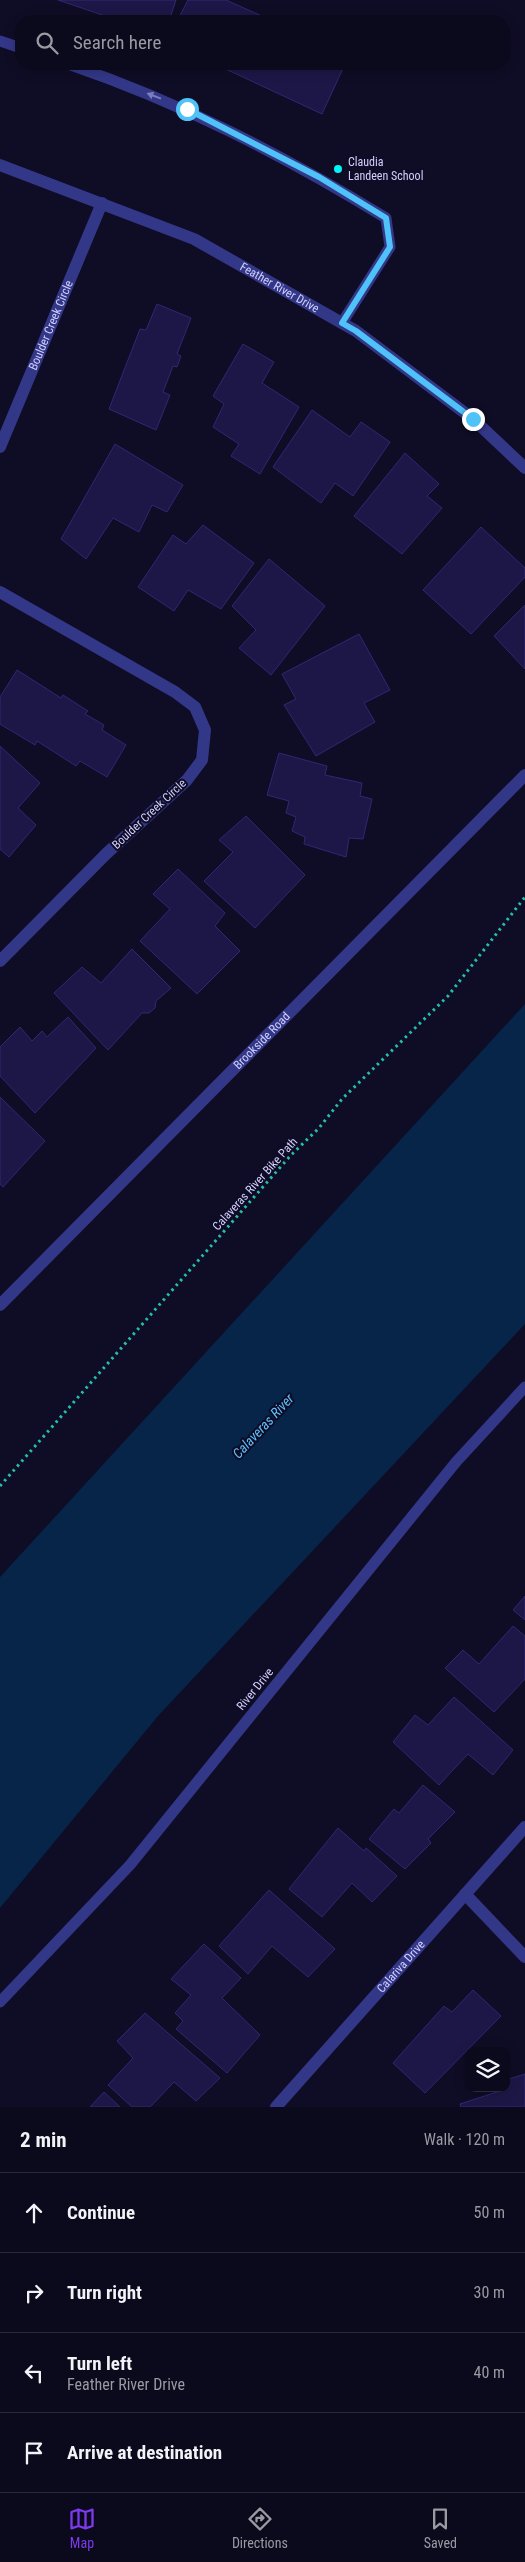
<!DOCTYPE html>
<html lang="en">
<head>
<meta charset="utf-8">
<style>
  body { margin:0; font-family:"Roboto Condensed",sans-serif; background:#191729; color:#f1f3f6 }
  .controls { position:absolute; right:15px; bottom:15px; display:grid; overflow:hidden; border-radius:10px; box-shadow:0 2px 12px #0003 }
  .controls button { width:45px; height:45px; display:grid; place-items:center; padding:0; border:0; border-bottom:1px solid #2b2a3b; background:#0b091c; color:#f1f3f6; font:25px sans-serif }
  .stop { position:absolute; width:15px; height:15px; margin:-11px; border:4px solid #4fc3f7; border-radius:50%; background:#fff }
  .stop.end { background:#4fc3f7; border-color:#fff; box-shadow:0 1px 5px #0008 }
  .list { margin:0; padding:0; list-style:none }
  h2 { display:flex; justify-content:space-between; align-items:center; height:65px; margin:0; padding:0 20px; font-size:21px }
  h2 small { font-size:16px; font-weight:400; color:#9a9aa3 }
  .list li { display:grid; grid-template-columns:32px 1fr auto; gap:15px; align-items:center; box-sizing:border-box; height:80px; padding:0 20px; border-top:1px solid #2b2a3b }
  .list b { display:block; font-size:19px; white-space:nowrap }
  .list p { margin:0; font-size:16px; white-space:nowrap; color:#9a9aa3 }
  .list em { font-size:16px; font-style:normal; color:#9a9aa3 }
  .icon { flex:none; width:28px; height:28px; fill:none; stroke:currentColor; stroke-width:2; stroke-linecap:round; stroke-linejoin:round }
  .map { position:relative; flex:none; width:525px; height:2107px; overflow:hidden }
  .search { position:absolute; background:#0b091c; box-shadow:0 2px 12px #0003; left:15px; right:15px; top:15px; height:55px; display:flex; align-items:center; gap:12px; box-sizing:border-box; padding:0 18px; border-radius:20px; color:#9a9aa3; font-size:19px }
  .sheet { height:385px; background:#0b091c }
  nav { display:flex; justify-content:space-around; align-items:center; box-sizing:border-box; height:70px; border-top:1px solid #2b2a3b; background:#0b091c; font-size:14px; color:#9a9aa3 }
  nav a { display:grid; justify-items:center; gap:2px }
  nav .on { color:#7c3aed }
  .map>svg:first-child { display:block }
  .water { fill:#072449 }
  .building { fill:#1d1747; stroke:#302775 }
  .lines { fill:none; stroke-linecap:round; stroke-linejoin:round }
  .path { stroke:#24bfaa; stroke-width:3; stroke-dasharray:2.5 4; stroke-linecap:butt }
  .service { stroke:#333788; stroke-width:11 }
  .minor { stroke:#333788; stroke-width:12 }
  .tertiary { stroke:#333788; stroke-width:12 }
  .oneway { fill:#7b7cbe }
  .route { stroke:#4fc3f7; stroke-width:6 }
  .poi-dot { fill:#00f5fb; stroke:#0f0c25; stroke-width:2 }
  .labels { text-anchor:middle; dominant-baseline:central; stroke-width:4; stroke-linejoin:round; paint-order:stroke }
  .poi-label { font-size:12px; fill:#d2d0ff; stroke:#0f0c25; text-anchor:start }
  .street-label { font-size:12px; fill:#d2d0ff; stroke:#0f0c25 }
  .water-label { font-size:14px; font-style:italic; fill:#5ec1ff; stroke:#0f0c25 }
</style>
</head>
<body>
<div class="map">
<svg width="525" height="2107" viewBox="0 0 525 2107">
  <rect width="100%" height="100%" fill="#0f0c25"/>
  <path class="water" d="M525,1004V1324L158,1716L0,1908V1577Z"/>
  <path class="building" d="M58,0H176L169,21H120Z
    M188,0H226L273,21H177Z
    M215,64H345L322,114Z
    M157,304L191,318L177,354L181,356L177,367L173,366L163,392L170,395L156,430L109,409L140,329L146,330Z
    M243,344L274,362L262,383L299,407L260,474L231,456L239,444L213,427L224,404L213,396Z
    M312,410L350,437L361,422L390,442L353,496L335,483L321,503L273,467Z
    M115,444L183,485L167,512L152,505L139,532L113,518L86,559L61,539Z
    M405,453L439,484L427,496L442,508L402,554L354,516Z
    M203,525L254,563L221,609L188,590L174,611L138,587L173,535L186,544Z
    M481,527L525,568V577L471,634L423,590Z
    M269,559L325,606L271,675L239,648L256,630L232,606Z
    M525,605V669L494,636Z
    M359,634L390,690L364,703L375,722L316,756L284,705L296,699L282,674Z
    M17,670L61,698L63,695L88,711L85,714L104,725L102,730L126,745L107,777L80,761L76,766L37,741L35,745L0,724V697Z
    M0,746L40,783L18,808L36,825L9,857L0,849Z
    M279,753L327,766L325,775L362,783L360,796L372,799L363,839L349,838L346,857L304,844L305,837L292,831L296,817L286,813L289,801L267,795Z
    M246,816L305,875L255,928L204,881L233,852L219,840Z
    M178,869L225,913L215,926L240,951L197,994L140,941L170,909L153,894Z
    M132,949L171,988L156,1001L155,1008L149,1013H142L108,1050L54,993L82,967L101,983Z
    M68,1017L96,1048L35,1113L0,1076V1047L20,1027L32,1041L42,1031L47,1037Z
    M0,1097L45,1141L3,1187L0,1184Z
    M525,1596V1620L513,1610Z
    M513,1626L525,1636V1679L494,1712L445,1668L463,1650L479,1664Z
    M454,1697L513,1750L493,1775L468,1754L439,1785L393,1742L415,1715L428,1725Z
    M423,1785L455,1812L428,1839L431,1843L405,1869L369,1839L394,1809L399,1813Z
    M338,1828L364,1851L366,1848L397,1876L372,1902L352,1883L322,1917L289,1889Z
    M269,1890L335,1949L308,1977L272,1946L248,1974L219,1946Z
    M204,1944L241,1978L222,1998L260,2035L227,2073L176,2029L183,2021L175,2013L191,1995L171,1979Z
    M473,1990L501,2016L425,2093L393,2063L444,2006L452,2012Z
    M145,2013L220,2078L196,2101L174,2082L150,2107H132L108,2085L133,2058L117,2041Z
    M525,2074V2107H461L460,2104L497,2092L496,2088H506V2080Z
    M104,2092L120,2107H90Z"/>
  <g class="lines">
    <path class="path" d="M0,1486L291,1155L319,1128L342,1099L448,996L525,897"/>
    <path class="service" d="M0,41L21,48
      M68,64C182,103 283,155 386,218L390,247L342,323
      M0,2002L130,1865L456,1462L525,1387"/>
    <g class="minor">
      <path id="s1" d="M0,447L102,203"/>
      <path d="M0,592L175,692L195,707L205,730L202,760L187,780L106,854L0,961"/>
      <path d="M465,1894L525,1957"/>
      <path id="s2" d="M276,2107L525,1827"/>
    </g>
    <g class="tertiary">
      <path id="s3" d="M0,165L194,239L356,331L473,419L525,468"/>
      <path id="s4" d="M0,1305L525,775"/>
    </g>
  </g>
  <defs><path id="oneway-solid" d="M-6-.8H1V-3.2L6.5 0L1 3.2V.8H-6Z" transform="scale(1.25)"/></defs>
  <use class="oneway" href="#oneway-solid" transform="translate(154 96) rotate(-159)"/>
  <g class="lines">
    <path class="route" d="M187,109L319,177L386,218L390,247L342,323L356,331L473,419"/>
  </g>
  <circle class="poi-dot" cx="338" cy="169" r="5"/>
  <g class="labels">
    <g class="poi-label">
      <text x="348" y="162">Claudia<tspan x="348" dy="14">Landeen School</tspan></text>
    </g>
    <g class="street-label">
      <text stroke="none"><textPath href="#s3" startOffset="306">Feather River Drive</textPath></text>
      <text stroke="none"><textPath href="#s1" startOffset="132">Boulder Creek Circle</textPath></text>
      <text transform="translate(149 814) rotate(-43)">Boulder Creek Circle</text>
      <text stroke="none"><textPath href="#s4" startOffset="372">Brookside Road</textPath></text>
      <text transform="translate(255 1184) rotate(-48)">Calaveras River Bike Path</text>
      <text transform="translate(255 1689) rotate(-51)">River Drive</text>
      <text stroke="none"><textPath href="#s2" startOffset="188">Calariva Drive</textPath></text>
    </g>
    <g class="water-label">
      <text transform="translate(263 1426) rotate(-47)">Calaveras River</text>
    </g>
  </g>
</svg>
<div class="controls">
<button><svg class="icon" aria-label="layers" viewBox="0 0 24 24"><path d="M12 4l9 5-9 5-9-5zM3 14l9 5 9-5"/></svg></button>
</div>
<div class="stop" style="left:187px;top:109px"></div>
<div class="stop end" style="left:473px;top:419px"></div>
<div class="search"><svg class="icon" aria-label="search" viewBox="0 0 24 24"><circle cx="10" cy="10" r="6"/><path d="M15 15l6 6"/></svg>Search here</div>
</div>
<section class="sheet">
<h2>2 min<small>Walk · 120 m</small></h2>
<ul class="list">
<li><svg class="icon" aria-label="ahead" viewBox="0 0 24 24"><path d="M12 20V5M6 11l6-6 6 6"/></svg><div><b>Continue</b></div><em>50 m</em></li>
<li><svg class="icon" aria-label="right" viewBox="0 0 24 24"><path d="M7 20v-9h11M14 6l5 5-5 5"/></svg><div><b>Turn right</b></div><em>30 m</em></li>
<li><svg class="icon" aria-label="left" viewBox="0 0 24 24"><path d="M17 20v-9H6M10 6l-5 5 5 5"/></svg><div><b>Turn left</b><p>Feather River Drive</p></div><em>40 m</em></li>
<li><svg class="icon" aria-label="arrive" viewBox="0 0 24 24"><path d="M6 21V4h12l-3 4 3 4H6"/></svg><div><b>Arrive at destination</b></div></li>
</ul>
</section>
<nav>
<a class="on"><svg class="icon" aria-label="map" viewBox="0 0 24 24"><path d="M3 6l6-2 6 2 6-2v14l-6 2-6-2-6 2zM9 4v14M15 6v14"/></svg>Map</a>
<a><svg class="icon" aria-label="directions" viewBox="0 0 24 24"><path d="M12 3l9 9-9 9-9-9zM9 14v-3h6M13 9l2 2-2 2"/></svg>Directions</a>
<a><svg class="icon" aria-label="saved" viewBox="0 0 24 24"><path d="M7 4h10v16l-5-4-5 4z"/></svg>Saved</a>
</nav>
</body>
</html>
